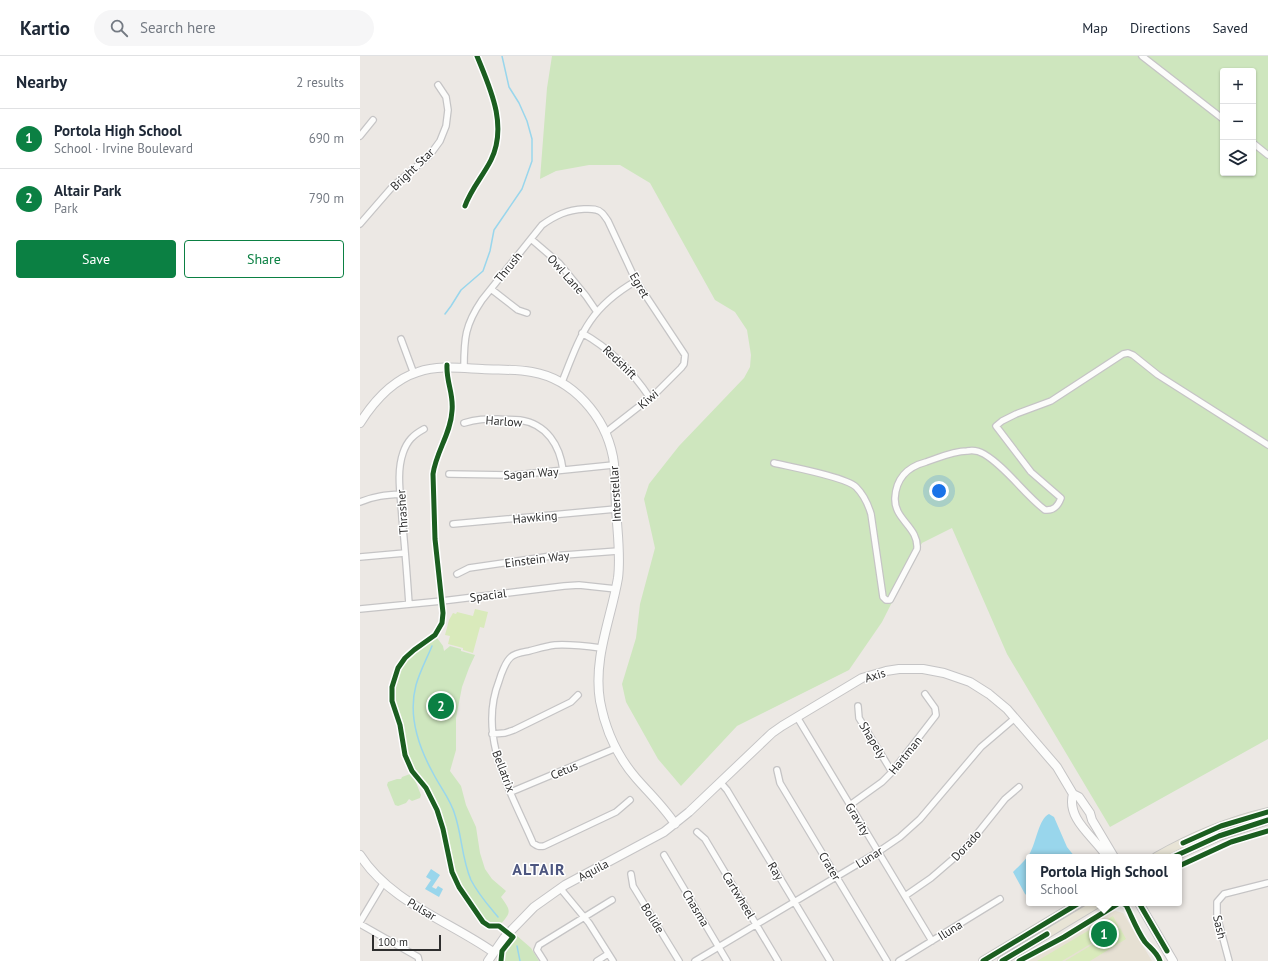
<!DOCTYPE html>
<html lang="en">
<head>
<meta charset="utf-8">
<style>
  body { margin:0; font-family:"PT Sans",sans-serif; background:#f6f6f7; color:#1f2937 }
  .controls { position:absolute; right:12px; top:12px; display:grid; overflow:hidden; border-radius:4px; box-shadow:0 1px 3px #0004 }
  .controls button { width:36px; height:36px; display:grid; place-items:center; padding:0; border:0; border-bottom:1px solid #e0e1e3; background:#fff; color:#1f2937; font:20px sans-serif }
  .scale { position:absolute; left:12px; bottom:10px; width:69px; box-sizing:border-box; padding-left:4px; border:2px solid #2e2e2e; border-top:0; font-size:11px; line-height:14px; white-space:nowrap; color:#2e2e2e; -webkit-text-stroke:3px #fff; paint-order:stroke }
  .you { position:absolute; left:579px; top:435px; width:14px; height:14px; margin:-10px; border:3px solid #fff; border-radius:50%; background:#1a73e8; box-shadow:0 0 0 6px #1a73e833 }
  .badge { display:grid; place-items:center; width:26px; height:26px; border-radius:50%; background:#0b8043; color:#fff; font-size:13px; font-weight:700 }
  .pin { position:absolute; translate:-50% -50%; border:2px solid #fff; box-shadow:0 1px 4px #0006 }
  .popup { position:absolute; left:666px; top:798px; width:156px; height:52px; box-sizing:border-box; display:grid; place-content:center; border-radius:4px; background:#fff; filter:drop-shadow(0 1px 3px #0005); font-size:13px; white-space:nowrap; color:#747a83 }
  .popup b { font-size:15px; color:#1f2937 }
  .popup::after { content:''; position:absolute; left:50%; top:100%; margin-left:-8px; border:8px solid transparent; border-top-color:#fff }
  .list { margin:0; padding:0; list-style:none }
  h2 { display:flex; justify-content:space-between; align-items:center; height:52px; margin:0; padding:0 16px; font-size:17px }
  h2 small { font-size:13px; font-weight:400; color:#747a83 }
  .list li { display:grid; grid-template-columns:26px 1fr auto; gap:12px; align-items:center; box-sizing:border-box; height:60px; padding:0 16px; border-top:1px solid #e0e1e3 }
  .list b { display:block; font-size:15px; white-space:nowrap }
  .list p { margin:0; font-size:13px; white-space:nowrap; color:#747a83 }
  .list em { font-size:13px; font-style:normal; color:#747a83 }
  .actions { display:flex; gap:8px; padding:12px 16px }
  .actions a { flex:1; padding:9px 0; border:1px solid #0b8043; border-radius:4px; text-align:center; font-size:14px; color:#0b8043 }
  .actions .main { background:#0b8043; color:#fff }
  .icon { flex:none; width:22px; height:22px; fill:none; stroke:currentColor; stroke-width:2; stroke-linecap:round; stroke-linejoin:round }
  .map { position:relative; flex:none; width:908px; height:905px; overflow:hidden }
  header { display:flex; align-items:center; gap:24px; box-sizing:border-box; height:56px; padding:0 20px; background:#fff; border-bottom:1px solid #e0e1e3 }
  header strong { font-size:19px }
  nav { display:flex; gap:22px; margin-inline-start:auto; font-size:14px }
  .search { width:280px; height:36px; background:#f6f6f7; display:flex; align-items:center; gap:10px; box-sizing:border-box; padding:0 14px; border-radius:22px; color:#747a83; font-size:15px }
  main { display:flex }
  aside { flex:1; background:#fff }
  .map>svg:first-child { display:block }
  .education { fill:#e6e0d3 }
  .green { fill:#cee6be; fill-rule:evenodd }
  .pitch { fill:#d9eabb }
  .water { fill:#99d6ec }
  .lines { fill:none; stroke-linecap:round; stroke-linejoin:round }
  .stream { stroke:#99d6ec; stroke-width:1.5 }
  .street-casing { stroke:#c5c4c5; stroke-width:8 }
  .secondary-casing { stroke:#c5c4c5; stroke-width:10 }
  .primary-casing { stroke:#c6c5c4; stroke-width:10 }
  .street { stroke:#fcfcfb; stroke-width:5.5 }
  .secondary { stroke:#fcfcfb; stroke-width:8 }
  .primary { stroke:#e8e4d6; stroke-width:8 }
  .cycleway-casing { stroke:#fff; stroke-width:8 }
  .cycleway { stroke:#1b5e20; stroke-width:5 }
  .labels { text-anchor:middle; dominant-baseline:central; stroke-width:3; stroke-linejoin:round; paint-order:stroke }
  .street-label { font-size:12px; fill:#2e2e2e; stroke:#fff }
  .district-label { font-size:16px; font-weight:bold; letter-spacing:1px; fill:#4d5680; stroke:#fff }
</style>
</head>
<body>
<header>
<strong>Kartio</strong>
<div class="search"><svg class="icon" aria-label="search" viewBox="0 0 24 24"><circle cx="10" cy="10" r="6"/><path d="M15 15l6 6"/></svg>Search here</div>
<nav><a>Map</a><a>Directions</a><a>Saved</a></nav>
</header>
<main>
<aside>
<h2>Nearby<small>2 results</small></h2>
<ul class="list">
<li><span class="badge">1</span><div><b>Portola High School</b><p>School · Irvine Boulevard</p></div><em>690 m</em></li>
<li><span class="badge">2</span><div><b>Altair Park</b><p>Park</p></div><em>790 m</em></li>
</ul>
<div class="actions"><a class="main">Save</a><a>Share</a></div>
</aside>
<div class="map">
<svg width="908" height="905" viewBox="0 0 908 905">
  <rect width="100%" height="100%" fill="#ece8e4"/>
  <path class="education" d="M752,854L763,857L792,905H667Z"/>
  <path class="green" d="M192,0H908V683L750,771L647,598L592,472L562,487L522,566L489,614L377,670L321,730L298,703L266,646L262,628L276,582L280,548L295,492L284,443L289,428L319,390L384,322L390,311L391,299L387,274L375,256L355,244L290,127L260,109H229L196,115L180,123L187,32ZM863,15H893V117H863Z
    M75,579L83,590L84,595L90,590L101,593V595L115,599L109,612L102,631L96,662V694L90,715L101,730L106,749L116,771L120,797L125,813L132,823L146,835L141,841C152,856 151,856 139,870C125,871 121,864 113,853C105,841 97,830 92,816C86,796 86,774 77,754C74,747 70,739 66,733C62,726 55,720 51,713C43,699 43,685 40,670C37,656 31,645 32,631C34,605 56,593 75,579Z
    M50,718L53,719L61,739L60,742L52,745L49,743L46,747L38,750L35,749L27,729L28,726L37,723H41L42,721Z
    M156,879L171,892L179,905H139L140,899Z"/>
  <path class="pitch" d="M115,553L128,556L124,572L120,571L113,597L103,594V592L88,588L90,580L85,579L89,564L93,557L96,558L97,556L113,560Z
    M753,860L759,871L702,905H677Z
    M760,872L766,883L730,905H705Z"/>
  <path class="water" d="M689,758L694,761L707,791L715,801H669V841L665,838L653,816C659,810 666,804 670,797C676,787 679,762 689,758Z
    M71,813L80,819L72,831L76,833L78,830L83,833L79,841L65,833L71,824L66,821Z"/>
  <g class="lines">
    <path class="stream" d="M85,258L91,250L101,234L123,215L130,195L134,174L162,133L172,105V83L167,65L159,47L149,31L142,0
      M72,590C67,602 60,615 56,629C48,659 58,690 73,717C80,731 91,744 95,759C102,780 102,804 111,824C118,838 128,849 138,861
      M157,890L160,905"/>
    <defs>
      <path id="street" d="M782,0L863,63
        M0,80L13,64
        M893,87L908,99
        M0,168L33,130L69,100L80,85L86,70L88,54L86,41L78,29
        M171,183L199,207L226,240L237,256
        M131,233L158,254L167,257
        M222,277C251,293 272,315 290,342
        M41,283L54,318
        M104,312C104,282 105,269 122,244L182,169C196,159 207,154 224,153C230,153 237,152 242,157C244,159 246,162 248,165L276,225L325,299L324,308L321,312L295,338L245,377
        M202,326C221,278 229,252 276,225
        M104,367C117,363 125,363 138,363C145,364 153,363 160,364C187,368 200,390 203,414
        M414,407C431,411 486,421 496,431C504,439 508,448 511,458L523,541L526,544H530L557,493C559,471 534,464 535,442C536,423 547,411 566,406C578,402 593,395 607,395C612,394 619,395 624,398C646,411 664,438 685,454C694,455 698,450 701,442L671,416L636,370L642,365L656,358L691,345L763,298L768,297L773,299L798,319L908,389
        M89,418L155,419L253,409
        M0,446C14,440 26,439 41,438
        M93,468L256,453
        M0,501L45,497
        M97,518L109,512L191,500L258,495
        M49,548C47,519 45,491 42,462C41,441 36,417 43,397C47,385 53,379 64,373
        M0,553L82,545L204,530L219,529L256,533
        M241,592C226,590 210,588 195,589C186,590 177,593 169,595C164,596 155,597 151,601C146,605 141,618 139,625C117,681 151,736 173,787C177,790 179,791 184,790L256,756L270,744
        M498,650L499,662L532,716
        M437,661L572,885
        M132,678L145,677L154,674L211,646L218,639
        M417,714L420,727L527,905
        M360,726L367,734L470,905
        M151,736L256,692
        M490,749L522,726L532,716L576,659L575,652L565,638
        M337,776L345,783L418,905
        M304,799L367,905
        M271,818L273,830L319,905
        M200,832L229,867L253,905
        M545,840L571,822L600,797L613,783L645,743L659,731
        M0,866L24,826
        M0,868L58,901L59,905
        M184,905L177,894L179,889L252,844
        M237,905L248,898
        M335,905L518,796L540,781L560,763L621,691L655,662
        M539,905L640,843
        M869,905L857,860V846L864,838L908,827"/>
      <path id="secondary" d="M0,367C14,345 32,324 58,316C78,309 101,312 122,313C138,314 155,313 172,316C213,323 245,360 253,401C256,417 255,434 256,451C257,474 261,499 258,522C251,563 233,602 240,645C245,672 257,700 276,722C289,737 304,751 315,768
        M713,738C706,764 736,782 747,801
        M0,799C30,846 89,865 133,896
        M779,847L813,905
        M128,905L144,882L174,851L205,829L304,776L329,756L412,677L422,670L502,622L526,615L539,613H563L584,617L610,626L629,638L647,653L697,711L713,738L719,741L730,757L732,764L754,801"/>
      <path id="primary" d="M796,801C831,781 869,765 908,756
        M813,801L859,780L908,764
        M623,905L719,847
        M642,905L738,847"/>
    </defs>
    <use href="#street" class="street-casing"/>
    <use href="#secondary" class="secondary-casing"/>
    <use href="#primary" class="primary-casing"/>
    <use href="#street" class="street"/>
    <use href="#secondary" class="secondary"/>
    <use href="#primary" class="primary"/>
    <defs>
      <path id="cycleway" d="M105,150C111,133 123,120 131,104C148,69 130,32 117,0
        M87,309C86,326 94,338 92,355C91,377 76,396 73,418L75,483L83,557L82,567L75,579L54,594L45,602L38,612L32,631V645L40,669L45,699L52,715L66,732L77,754L83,773L92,816L99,831L123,866L129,870H139L153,881L142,895L141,905
        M823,787L861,770L908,756
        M813,801L859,780L908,764
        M819,810L871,786L908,775
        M762,847L766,849C772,861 777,875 785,886C790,892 797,896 800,905
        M779,847L807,895
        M623,905L719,847
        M642,905L687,878
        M659,905L704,881L759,847"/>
    </defs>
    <use href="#cycleway" class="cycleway-casing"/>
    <use href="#cycleway" class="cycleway"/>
  </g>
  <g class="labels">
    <g class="street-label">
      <text transform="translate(52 113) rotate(-44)">Bright Star</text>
      <text transform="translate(148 211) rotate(-51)">Thrush</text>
      <text transform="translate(206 218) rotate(48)">Owl Lane</text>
      <text transform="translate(280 229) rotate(60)">Egret</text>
      <text transform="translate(260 306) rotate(44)">Redshift</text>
      <text transform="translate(288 343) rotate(-40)">Kiwi</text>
      <text transform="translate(144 365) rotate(4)">Harlow</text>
      <text transform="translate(171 417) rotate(-4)">Sagan Way</text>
      <text transform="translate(255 438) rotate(-93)">Interstellar</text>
      <text transform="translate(42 456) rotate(-94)">Thrasher</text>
      <text transform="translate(175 461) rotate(-5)">Hawking</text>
      <text transform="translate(177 503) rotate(-7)">Einstein Way</text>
      <text transform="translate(128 539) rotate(-8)">Spacial</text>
      <text transform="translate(515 619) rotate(-17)">Axis</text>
      <text transform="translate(513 684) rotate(59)">Shapely</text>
      <text transform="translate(545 699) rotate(-51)">Hartman</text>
      <text transform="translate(204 714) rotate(-23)">Cetus</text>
      <text transform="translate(144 715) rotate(69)">Bellatrix</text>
      <text transform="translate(498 763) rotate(59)">Gravity</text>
      <text transform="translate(606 789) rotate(-47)">Dorado</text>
      <text transform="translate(509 801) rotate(-32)">Lunar</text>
      <text transform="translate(470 810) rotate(59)">Crater</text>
      <text transform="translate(233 814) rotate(-28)">Aquila</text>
      <text transform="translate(416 815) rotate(59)">Ray</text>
      <text transform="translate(379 839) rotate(59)">Cartwheel</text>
      <text transform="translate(336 852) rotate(59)">Chasma</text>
      <text transform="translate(62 853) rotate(31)">Pulsar</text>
      <text transform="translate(293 862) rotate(58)">Bolide</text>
      <text transform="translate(860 871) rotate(77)">Sash</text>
      <text transform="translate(590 874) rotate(-32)">Iluna</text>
    </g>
    <g class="district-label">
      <text x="179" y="813">ALTAIR</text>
    </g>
  </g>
</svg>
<div class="controls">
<button>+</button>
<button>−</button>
<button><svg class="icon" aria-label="layers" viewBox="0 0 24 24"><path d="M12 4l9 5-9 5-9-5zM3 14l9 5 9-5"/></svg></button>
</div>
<div class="scale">100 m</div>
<div class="you"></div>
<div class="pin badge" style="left:744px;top:878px">1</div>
<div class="popup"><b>Portola High School</b>School</div>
<div class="pin badge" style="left:81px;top:650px">2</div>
</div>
</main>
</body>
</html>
